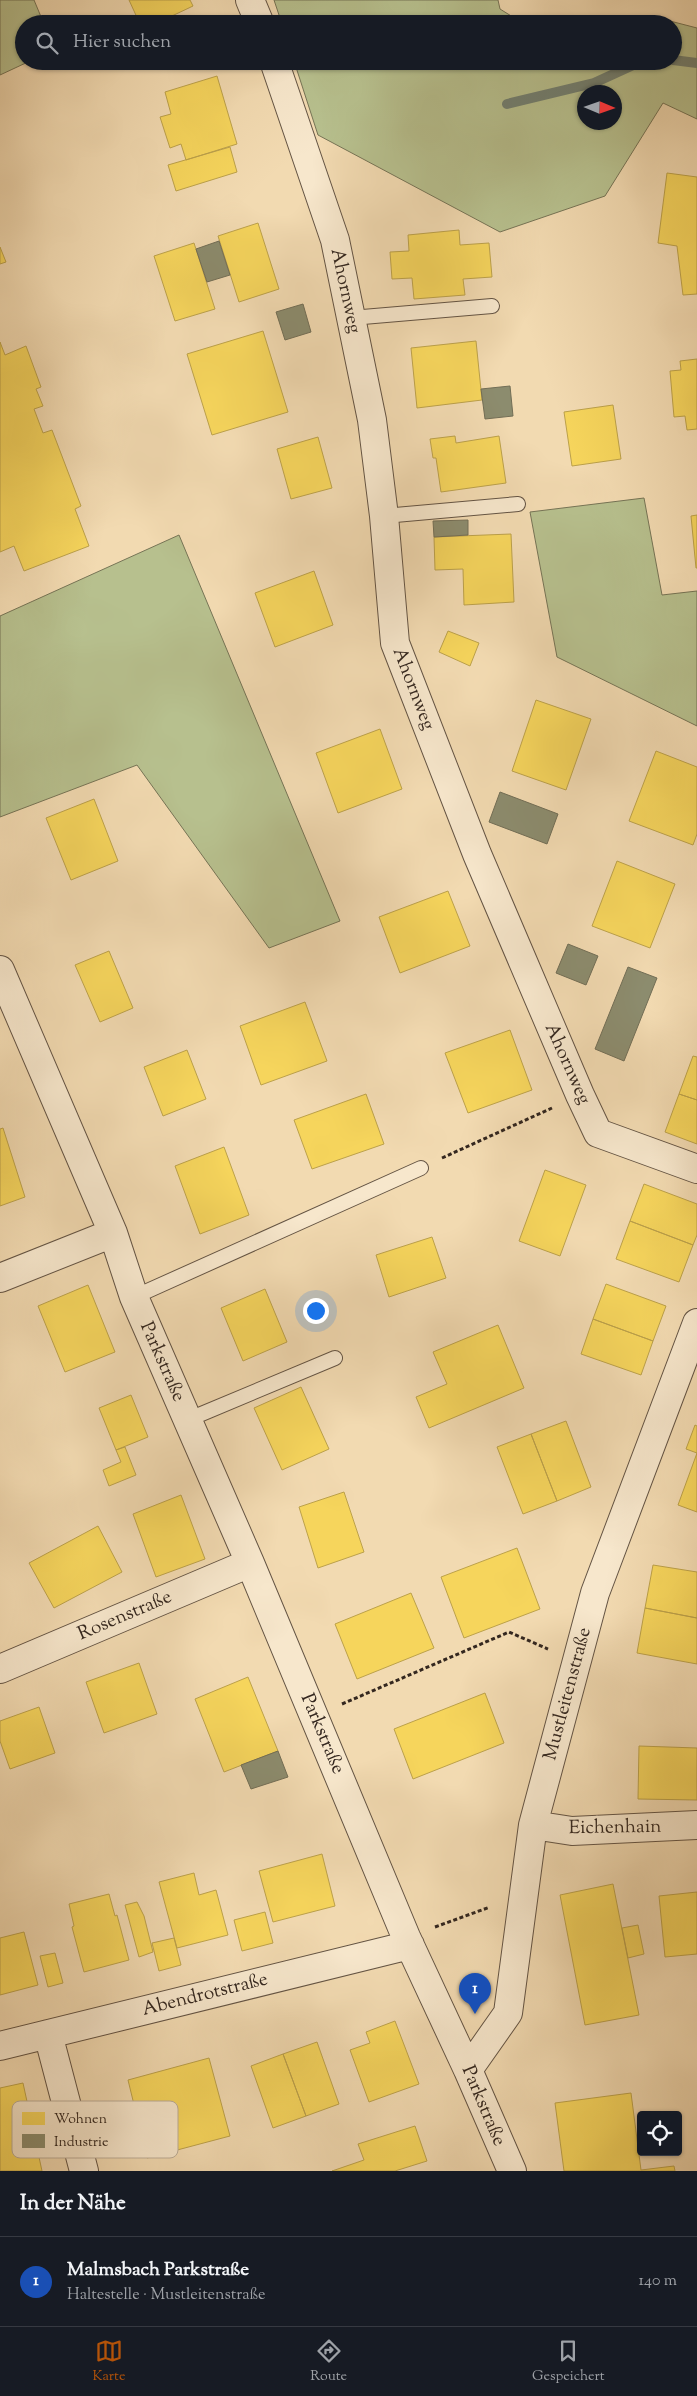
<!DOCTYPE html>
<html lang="de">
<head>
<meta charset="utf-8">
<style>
  body { margin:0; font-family:"Sorts Mill Goudy",serif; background:#242831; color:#f1f3f6 }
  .controls { position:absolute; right:15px; bottom:15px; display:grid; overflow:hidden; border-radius:5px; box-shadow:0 1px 4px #0004 }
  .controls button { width:45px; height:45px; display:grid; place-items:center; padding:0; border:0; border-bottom:1px solid #363941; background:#171b24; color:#f1f3f6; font:25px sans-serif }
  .compass { position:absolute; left:577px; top:85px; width:45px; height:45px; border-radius:50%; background:#171b24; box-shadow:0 1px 4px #0004; rotate:92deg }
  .you { position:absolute; left:315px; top:1310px; width:18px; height:18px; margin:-12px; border:4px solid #fff; border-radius:50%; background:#1a73e8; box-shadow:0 0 0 8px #1a73e833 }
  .badge { display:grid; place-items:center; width:32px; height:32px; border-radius:50%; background:#b45309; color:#fff; font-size:16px; font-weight:700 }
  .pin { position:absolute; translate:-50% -41px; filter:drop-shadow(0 1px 2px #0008) }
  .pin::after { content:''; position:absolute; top:26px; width:18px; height:15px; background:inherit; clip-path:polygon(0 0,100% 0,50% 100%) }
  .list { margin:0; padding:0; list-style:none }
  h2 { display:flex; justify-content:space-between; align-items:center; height:65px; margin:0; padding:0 20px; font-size:21px }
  h2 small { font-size:16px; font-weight:400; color:#9ea1a6 }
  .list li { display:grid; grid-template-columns:32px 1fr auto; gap:15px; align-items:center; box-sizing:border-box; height:90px; padding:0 20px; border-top:1px solid #363941 }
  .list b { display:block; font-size:19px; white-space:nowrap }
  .list p { margin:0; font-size:16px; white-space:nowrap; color:#9ea1a6 }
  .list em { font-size:16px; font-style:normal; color:#9ea1a6 }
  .icon { flex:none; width:28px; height:28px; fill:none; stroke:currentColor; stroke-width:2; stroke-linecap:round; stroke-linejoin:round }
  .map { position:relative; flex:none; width:697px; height:2171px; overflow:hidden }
  .search { position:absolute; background:#171b24; box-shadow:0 1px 4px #0004; left:15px; right:15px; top:15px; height:55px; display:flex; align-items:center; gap:12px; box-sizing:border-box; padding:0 18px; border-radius:28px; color:#9ea1a6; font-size:19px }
  .sheet { height:155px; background:#171b24 }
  nav { display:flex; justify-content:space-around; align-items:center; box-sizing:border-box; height:70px; border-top:1px solid #363941; background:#171b24; font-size:14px; color:#9ea1a6 }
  nav a { display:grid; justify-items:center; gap:2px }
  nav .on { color:#b45309 }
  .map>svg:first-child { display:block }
  .green { fill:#b7c08e; stroke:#767456; fill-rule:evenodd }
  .homes { fill:#f6d55c; stroke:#bca14a }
  .industry { fill:#8c8c6e; stroke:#726e56 }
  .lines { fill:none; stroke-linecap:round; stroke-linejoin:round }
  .stream { stroke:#728072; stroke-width:10 }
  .lane-casing { stroke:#645444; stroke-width:16 }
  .street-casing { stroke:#645444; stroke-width:30 }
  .path { stroke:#34271f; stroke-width:3; stroke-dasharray:4 2.5; stroke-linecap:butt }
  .lane { stroke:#f7e7cc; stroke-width:14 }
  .street { stroke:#f7e7cc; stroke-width:28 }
  .labels { text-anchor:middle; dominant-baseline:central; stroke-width:5; stroke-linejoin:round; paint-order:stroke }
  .street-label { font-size:19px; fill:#34271f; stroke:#f7e7cc }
  .key { fill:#f7e7cc; stroke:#bcad98; stroke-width:1 }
  .key-label { font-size:14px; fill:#34271f }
</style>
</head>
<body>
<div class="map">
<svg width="697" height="2171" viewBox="0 0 697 2171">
  <rect width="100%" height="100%" fill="#f2dab1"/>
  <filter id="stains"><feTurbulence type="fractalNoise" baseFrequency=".004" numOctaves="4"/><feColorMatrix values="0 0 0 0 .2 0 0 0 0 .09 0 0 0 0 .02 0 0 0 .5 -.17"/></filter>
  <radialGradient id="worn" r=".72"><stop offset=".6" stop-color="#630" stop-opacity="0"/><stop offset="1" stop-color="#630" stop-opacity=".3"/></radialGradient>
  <path class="green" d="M0,0H34L44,24H24V61H30L0,75Z
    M274,0H498L500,9L524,24H282Z
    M670,21L697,28V119L663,103L605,196L500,232L318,135L294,61H673V24H655ZM614,92V122H584V92Z
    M644,498L662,595L697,591V726L557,657L530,512Z
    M179,535L340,921L269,948L137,765L0,817V616Z"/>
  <path class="homes" d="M129,0H190L193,6L155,24H140Z
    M217,76L237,144L186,160L181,144L170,148L160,117L171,114L165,92Z
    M230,147L237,172L176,191L168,165Z
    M667,173L697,177V294L683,295L677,246L658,243Z
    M258,223L279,289L239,302L218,236Z
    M459,230L460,245L489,243L492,277L463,279L465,295L414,299L412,278L392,279L390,252L409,251L408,235Z
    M194,243L215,309L175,321L154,256Z
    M0,247L6,262L0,264Z
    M263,331L288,412L212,435L187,354Z
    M476,341L482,400L417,408L411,348Z
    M0,342L5,355L26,346L41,387L36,389L43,406L34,409L43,433L52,430L81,506L75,509L89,546L24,571L14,546L0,552Z
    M697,359V429L687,430L685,416L674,417L670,371L681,370L680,361Z
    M613,405L621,459L572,466L564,412Z
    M455,436L456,443L499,436L506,483L441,492L436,458H433L430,439Z
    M318,437L332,488L291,499L277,449Z
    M697,515V568H696L691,516Z
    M511,534L514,602L464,605L463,569L435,570L434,537Z
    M314,571L333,625L275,647L255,593Z
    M448,631L479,643L470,666L439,652Z
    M536,700L591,719L566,790L512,771Z
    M380,729L402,789L338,813L316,753Z
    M656,751L697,767V834L693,845L629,821Z
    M94,799L118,861L71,880L46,818Z
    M617,861L675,884L650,948L592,926Z
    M448,891L470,946L400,973L379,917Z
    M109,951L133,1008L100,1022L75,965Z
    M305,1002L327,1061L261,1085L240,1026Z
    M510,1030L532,1090L468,1113L445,1053Z
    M187,1050L206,1099L163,1116L144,1067Z
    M693,1056L697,1057V1100L679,1094Z
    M366,1094L384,1144L312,1169L294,1120Z
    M679,1094L697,1100V1144L665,1132Z
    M3,1128L25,1197L0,1206V1129Z
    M224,1147L249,1215L200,1234L175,1166Z
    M545,1170L586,1185L560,1256L519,1241Z
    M644,1184L697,1204V1235L693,1245L630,1221Z
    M630,1221L693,1245L679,1282L616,1259Z
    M432,1237L446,1278L389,1297L376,1255Z
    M606,1284L666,1306L653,1341L593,1319Z
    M88,1285L115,1352L65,1372L38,1306Z
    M265,1289L287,1342L243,1361L221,1308Z
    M593,1319L653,1341L641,1375L581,1354Z
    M498,1325L524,1388L429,1428L416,1397L447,1384L433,1352Z
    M301,1387L329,1449L282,1470L254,1408Z
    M131,1395L148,1437L116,1450L99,1408Z
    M566,1421L591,1487L557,1501L531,1434Z
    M695,1425L697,1426V1453L686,1449Z
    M531,1434L557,1501L523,1514L497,1447Z
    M125,1447L136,1475L109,1486L103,1470L121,1462L116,1450Z
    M697,1453V1512L678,1505Z
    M344,1492L364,1552L318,1568L299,1507Z
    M181,1495L205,1559L156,1577L133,1514Z
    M98,1526L122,1572L54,1608L29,1563Z
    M517,1548L540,1609L464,1638L441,1577Z
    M653,1565L697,1572V1618L645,1608Z
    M411,1593L434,1648L357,1679L335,1624Z
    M645,1608L697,1618V1664L637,1653Z
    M139,1663L157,1714L104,1733L86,1682Z
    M248,1677L278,1751L224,1772L195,1699Z
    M485,1693L504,1743L413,1779L394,1729Z
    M39,1707L55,1753L10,1769L0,1741V1721Z
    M639,1746L697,1748V1800L638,1799Z
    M322,1854L335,1906L273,1922L259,1871Z
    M194,1873L199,1895L216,1890L228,1935L177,1948L159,1882Z
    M613,1884L639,2015L585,2025L560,1895Z
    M697,1892V1954L665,1957L659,1896Z
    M109,1894L115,1916L117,1915L129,1960L84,1972L72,1927L74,1926L69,1904Z
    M137,1902L144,1916L153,1952L139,1957L125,1905Z
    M265,1912L273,1943L242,1951L234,1920Z
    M638,1925L644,1954L628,1958L622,1928Z
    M24,1932L38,1985L0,1995V1938Z
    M174,1938L181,1965L159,1971L152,1943Z
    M55,1953L63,1983L48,1987L40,1956Z
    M395,2021L419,2084L369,2102L350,2050L370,2043L366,2032Z
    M317,2042L339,2104L306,2116L283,2054Z
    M283,2054L306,2116L273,2128L251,2066Z
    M209,2058L230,2136L147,2158L128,2080Z
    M23,2083L42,2171H0V2088Z
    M631,2093L641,2170L674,2166L675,2171H564L555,2103Z
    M415,2126L427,2161L395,2171H332L364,2160L358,2144Z"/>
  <path class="industry" d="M219,241L230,275L207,282L196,249Z
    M303,304L311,332L285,340L276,312Z
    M510,386L513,416L485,419L481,389Z
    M468,520V535L434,537L433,521Z
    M500,792L558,814L547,844L489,822Z
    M568,944L598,956L586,985L556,973Z
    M628,967L657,978L624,1061L595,1049Z
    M278,1751L288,1777L251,1789L241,1765Z"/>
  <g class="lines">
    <path class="stream" d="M673,60L697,63
      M507,104L594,83L642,61"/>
    <defs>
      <path id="lane" d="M351,318L492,306
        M384,516L518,504
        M134,1297L421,1168
        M187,1420L335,1358"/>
      <path id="street" d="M250,0L260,24
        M274,61L335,240L372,420L384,516L395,643L477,854L580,1095L598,1133L697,1169
        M0,970L113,1233L134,1297L250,1563L406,1937L468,2070L512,2171
        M0,1278L113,1233
        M0,1669L250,1563
        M533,1825L572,1831L697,1825
        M48,2034L84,2171
        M0,2046L410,1945
        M468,2070L508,2013L533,1825L595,1593L697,1323"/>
    </defs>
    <use href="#lane" class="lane-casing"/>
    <use href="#street" class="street-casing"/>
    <path class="path" d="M442,1158L552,1108
      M342,1704L509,1632L548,1649
      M435,1927L490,1907"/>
    <use href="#lane" class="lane"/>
    <use href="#street" class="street"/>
  </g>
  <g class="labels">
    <g class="street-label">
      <text transform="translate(345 291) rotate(78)">Ahornweg</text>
      <text transform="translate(413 689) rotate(69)">Ahornweg</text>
      <text transform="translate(567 1064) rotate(66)">Ahornweg</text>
      <text transform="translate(162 1362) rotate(66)">Parkstraße</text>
      <text transform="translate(125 1616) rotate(-23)">Rosenstraße</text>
      <text transform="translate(568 1694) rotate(-75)">Mustleitenstraße</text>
      <text transform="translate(322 1734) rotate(67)">Parkstraße</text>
      <text transform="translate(615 1828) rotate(-1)">Eichenhain</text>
      <text transform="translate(205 1995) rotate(-14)">Abendrotstraße</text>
      <text transform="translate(483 2106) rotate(67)">Parkstraße</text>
    </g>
  </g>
  <rect x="12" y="2101" width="166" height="57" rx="8" class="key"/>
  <rect x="22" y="2112" width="23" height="13" fill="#f6d55c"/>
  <rect x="22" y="2134" width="23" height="14" fill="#8c8c6e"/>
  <g class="key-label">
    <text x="54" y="2123">Wohnen</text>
    <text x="54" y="2146">Industrie</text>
  </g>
  <rect width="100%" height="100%" filter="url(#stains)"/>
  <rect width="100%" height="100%" fill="url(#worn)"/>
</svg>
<div class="controls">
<button><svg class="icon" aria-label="locate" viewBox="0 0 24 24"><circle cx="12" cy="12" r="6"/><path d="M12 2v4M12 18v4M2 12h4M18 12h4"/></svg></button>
</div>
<svg class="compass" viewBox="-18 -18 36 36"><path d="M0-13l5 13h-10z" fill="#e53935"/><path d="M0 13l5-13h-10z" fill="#9ea1a6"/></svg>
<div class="you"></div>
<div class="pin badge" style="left:475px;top:2014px;background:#1a4fb4">1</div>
<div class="search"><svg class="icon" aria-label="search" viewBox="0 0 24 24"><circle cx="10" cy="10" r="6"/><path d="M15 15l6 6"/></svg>Hier suchen</div>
</div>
<section class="sheet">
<h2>In der Nähe<small></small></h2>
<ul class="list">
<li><span class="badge" style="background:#1a4fb4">1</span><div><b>Malmsbach Parkstraße</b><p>Haltestelle · Mustleitenstraße</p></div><em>140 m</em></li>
</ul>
</section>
<nav>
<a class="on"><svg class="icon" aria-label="map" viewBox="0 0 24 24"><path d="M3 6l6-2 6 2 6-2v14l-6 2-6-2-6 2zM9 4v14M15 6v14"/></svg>Karte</a>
<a><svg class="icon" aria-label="directions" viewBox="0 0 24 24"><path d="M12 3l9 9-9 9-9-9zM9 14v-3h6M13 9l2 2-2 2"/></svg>Route</a>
<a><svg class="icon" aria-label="saved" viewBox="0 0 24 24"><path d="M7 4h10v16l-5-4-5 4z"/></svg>Gespeichert</a>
</nav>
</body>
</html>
